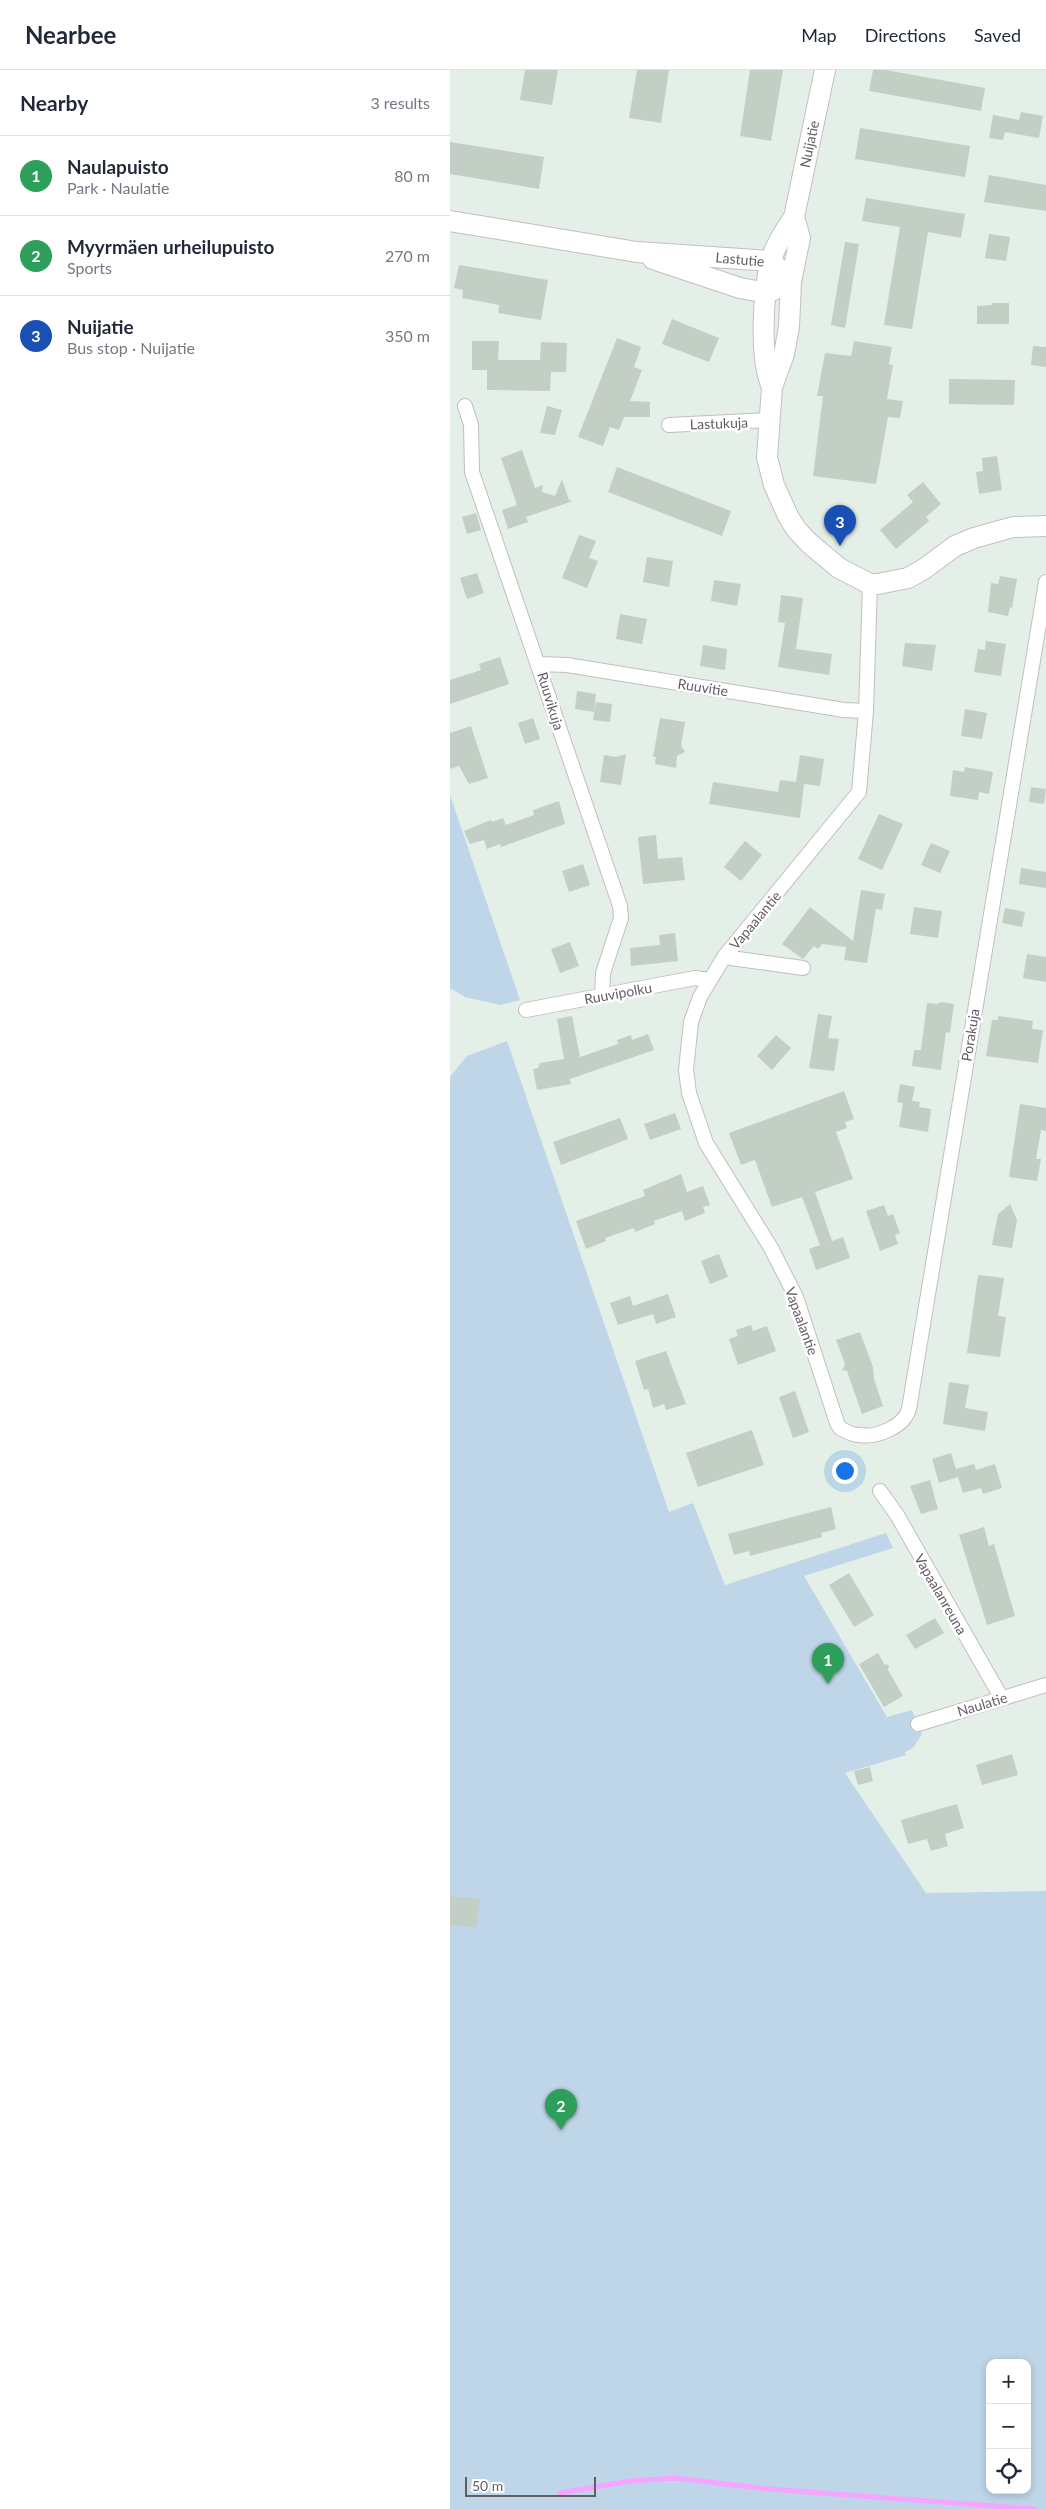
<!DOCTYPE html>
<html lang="en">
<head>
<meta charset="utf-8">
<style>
  body { margin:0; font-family:Lato,sans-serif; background:#f2f2f3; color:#1f2937 }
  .controls { position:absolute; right:15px; bottom:15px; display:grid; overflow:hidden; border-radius:10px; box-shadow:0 2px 8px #0003 }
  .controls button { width:45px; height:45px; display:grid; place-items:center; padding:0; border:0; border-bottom:1px solid #e0e1e3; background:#fff; color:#1f2937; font:25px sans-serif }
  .scale { position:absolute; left:15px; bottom:12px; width:131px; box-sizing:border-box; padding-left:5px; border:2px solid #665c66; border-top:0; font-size:14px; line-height:18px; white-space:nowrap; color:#665c66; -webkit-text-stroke:4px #fff; paint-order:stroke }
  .you { position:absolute; left:394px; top:1400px; width:18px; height:18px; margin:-12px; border:4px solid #fff; border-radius:50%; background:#1a73e8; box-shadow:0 0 0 8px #1a73e833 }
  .badge { display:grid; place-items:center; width:32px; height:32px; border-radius:50%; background:#db2777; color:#fff; font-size:16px; font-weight:700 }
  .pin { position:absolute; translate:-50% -41px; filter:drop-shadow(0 1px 2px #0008) }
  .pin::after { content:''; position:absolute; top:26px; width:18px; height:15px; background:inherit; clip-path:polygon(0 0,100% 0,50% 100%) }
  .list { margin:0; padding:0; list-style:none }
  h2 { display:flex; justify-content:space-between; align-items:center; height:65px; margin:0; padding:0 20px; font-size:21px }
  h2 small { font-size:16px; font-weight:400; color:#747a83 }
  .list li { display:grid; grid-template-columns:32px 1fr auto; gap:15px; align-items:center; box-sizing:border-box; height:80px; padding:0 20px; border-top:1px solid #e0e1e3 }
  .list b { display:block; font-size:19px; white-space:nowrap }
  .list p { margin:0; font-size:16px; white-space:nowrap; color:#747a83 }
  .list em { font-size:16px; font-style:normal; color:#747a83 }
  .icon { flex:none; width:28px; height:28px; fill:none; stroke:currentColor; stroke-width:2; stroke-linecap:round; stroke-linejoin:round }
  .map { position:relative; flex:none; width:596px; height:2439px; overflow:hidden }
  header { display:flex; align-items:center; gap:30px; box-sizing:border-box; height:70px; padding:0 25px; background:#fff; border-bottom:1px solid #e0e1e3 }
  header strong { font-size:24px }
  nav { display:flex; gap:28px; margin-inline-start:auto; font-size:18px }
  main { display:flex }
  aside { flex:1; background:#fff }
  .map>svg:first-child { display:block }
  .green { fill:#bfd6e9; fill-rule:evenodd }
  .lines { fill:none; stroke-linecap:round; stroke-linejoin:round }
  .stream { stroke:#f5a5ff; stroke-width:5 }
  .building { fill:#c3cec4 }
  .street-casing { stroke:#c4bcc3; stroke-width:16 }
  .secondary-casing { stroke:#c6bdc5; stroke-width:22 }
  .street { stroke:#fff; stroke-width:14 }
  .secondary { stroke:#fff; stroke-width:20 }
  .labels { text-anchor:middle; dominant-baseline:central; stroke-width:5; stroke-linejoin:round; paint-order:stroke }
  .street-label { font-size:14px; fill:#665c66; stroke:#fff }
</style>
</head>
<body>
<header>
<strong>Nearbee</strong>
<nav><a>Map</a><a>Directions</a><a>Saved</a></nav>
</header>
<main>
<aside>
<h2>Nearby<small>3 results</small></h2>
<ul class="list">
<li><span class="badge" style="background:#2e9e5b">1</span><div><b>Naulapuisto</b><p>Park · Naulatie</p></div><em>80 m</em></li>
<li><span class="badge" style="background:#2e9e5b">2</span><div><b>Myyrmäen urheilupuisto</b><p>Sports</p></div><em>270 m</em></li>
<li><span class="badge" style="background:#1a4fb4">3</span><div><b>Nuijatie</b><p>Bus stop · Nuijatie</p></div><em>350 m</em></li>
</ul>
</aside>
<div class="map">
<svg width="596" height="2439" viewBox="0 0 596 2439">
  <rect width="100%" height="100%" fill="#e4f0e7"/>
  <path class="green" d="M0,725L70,930L50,935L15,927L0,918Z
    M57,971L219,1442L243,1433L275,1515L436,1463L443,1478L354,1506L437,1647L462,1640L472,1664L463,1678L455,1682L456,1685L395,1703L476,1823L596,1821V2439H0V1007L17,986ZM540,2293H577V2420H540Z"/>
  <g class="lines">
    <path class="stream" d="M110,2423L181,2411L225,2408L319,2419L584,2439"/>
  </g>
  <path class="building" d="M75,0H108L102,35L70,30Z
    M187,0H219L211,53L179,48Z
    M300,0H333L321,71L290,66Z
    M423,0H436L535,18L531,41L419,21Z
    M571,42L593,46L589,68L555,62L553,70L539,68L543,45L569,50Z
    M410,58L520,76L515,107L405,89Z
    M0,72L94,87L89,119L0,104Z
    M539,105L596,115V141L534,132Z
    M416,128L515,144L511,168L478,162L462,259L434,255L450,157L412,151Z
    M539,164L560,167L556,191L535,188Z
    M395,172L409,174L395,258L381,255Z
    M9,195L98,210L91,250L48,243L49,235L12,228L13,220L4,218Z
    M542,233H559V254H527V236L542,235Z
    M222,249L269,268L259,292L212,274Z
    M167,268L191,277L184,297L192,300L180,331L200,332V347H174L169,360L160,357L153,376L128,367Z
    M22,271H49L48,290H90L91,272L117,273L116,302H101L100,321L37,320V300H22Z
    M404,271L442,277L439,294L443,295L437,329L453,331L450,348L438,347L426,414L363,406L373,326H367L375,283L401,286Z
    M583,276L596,277V297L581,295Z
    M499,309L565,310L564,335L499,334Z
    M97,336L112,340L105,365L90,363Z
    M72,380L85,418L93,415L92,422L105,426L112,409L119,430L123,431L76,447L78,452L58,459L52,440L67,435L51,388Z
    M547,386L552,420L529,424L526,402L533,401L532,388Z
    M167,397L281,441L272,466L158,422Z
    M473,412L491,434L476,447L479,451L446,479L430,460L463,432L457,425Z
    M26,443L31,460L17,464L12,447Z
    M129,465L146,471L139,488L148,491L137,518L112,508Z
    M197,487L223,491L219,517L193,512Z
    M27,503L34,523L17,529L10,508Z
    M550,506L567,509L562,538L560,537L558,546L538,542L541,513L548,514Z
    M264,510L291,514L287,536L261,531Z
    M331,525L353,528L346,579L382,584L379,605L328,597L335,553L328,552Z
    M170,544L197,549L192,574L166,569Z
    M536,571L556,574L551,606L524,602L528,579L535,580Z
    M455,573L486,575L482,601L452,596Z
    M253,575L277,579L275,600L250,596Z
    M50,587L59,614L0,634V610L31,600L29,594Z
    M127,621L146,624L144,642L125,639Z
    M146,632L162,634L160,652L143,650Z
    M515,639L537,643L532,669L511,666Z
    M83,648L90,669L75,674L68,653Z
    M210,648L235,652L231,676L235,682L227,686L226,698L205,694L206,687H203Z
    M21,656L38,708L19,714L9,696L0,699V663Z
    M176,684L171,715L150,712L154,685L166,687Z
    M350,685L374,689L370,716L354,714L350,748L259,734L263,712L328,722L330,710L346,712Z
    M515,697L543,702L539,724L529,722L528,730L500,726L503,700L514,702Z
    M581,717L596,719L594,734L579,732Z
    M109,731L115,754L51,777L50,774L37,779L34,770L20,774L14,761L41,750L42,752L53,748L56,755L84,745L83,740Z
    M429,744L453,754L432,800L408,789Z
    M206,765L208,789L232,787L235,810L193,814L188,767Z
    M295,771L312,785L291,811L274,797Z
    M481,773L500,781L490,803L471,795Z
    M133,794L140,815L119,822L112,801Z
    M571,798L596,802V818L569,814Z
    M411,820L435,824L432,840L426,839L417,893L394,890L396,877L372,874L368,879L364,876L353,889L332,874L360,837L403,871Z
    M464,837L492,841L488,868L460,864Z
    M555,838L575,842L572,857L552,853Z
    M225,863L228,891L181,896L180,878L210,875L209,865Z
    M120,872L129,896L110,903L101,879Z
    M577,884L596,887V912L573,908Z
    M491,932L504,934L500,963L496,962L491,1000L462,996L464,980H471L477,933L487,934Z
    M368,944L382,946L378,968L389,969L384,1001L359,998Z
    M122,946L130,987L168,974L167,970L181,965L182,970L198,964L204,980L120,1009L121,1014L87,1020L83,999L88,998L90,993L114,989L107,949Z
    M548,946L583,951L582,959L593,960L588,993L536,986L542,950H548Z
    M326,965L341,978L322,1000L307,986Z
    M450,1014L465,1017L462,1031L470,1032L469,1037L481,1039L478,1062L449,1057L453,1033L447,1032Z
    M394,1021L404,1049L395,1052L397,1058L386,1062L403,1109L365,1122L382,1171L393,1167L400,1188L366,1200L359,1179L370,1175L352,1127L322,1137L305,1090L291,1095L279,1063Z
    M570,1034L596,1038V1061L591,1060L586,1089H591L587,1111L559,1107Z
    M225,1043L231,1059L200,1070L194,1054Z
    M170,1048L178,1069L111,1095L103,1072Z
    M231,1104L237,1122L253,1116L260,1135L253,1137L255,1143L235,1151L232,1141L204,1151L205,1154L185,1162L184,1158L155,1168L156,1171L136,1179L126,1151L195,1126L193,1120Z
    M560,1134L567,1150L562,1178L542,1175L548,1144Z
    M434,1135L438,1146L443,1144L450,1163L445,1165L448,1174L430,1181L416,1141Z
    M269,1184L278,1207L260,1214L251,1191Z
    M528,1205L554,1208L548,1246L556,1247L550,1287L517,1283Z
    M218,1224L226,1247L206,1254L203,1244L168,1255L160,1233L180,1226L183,1236Z
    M301,1255L303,1261L317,1256L326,1281L288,1295L279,1269L288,1266L286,1260Z
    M410,1262L423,1297L424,1309L433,1336L412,1344L397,1301L392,1300L395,1294L386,1270Z
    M216,1281L236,1334L216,1340L214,1334L203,1338L198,1319L194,1320L185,1291Z
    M499,1312L519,1315L515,1338L538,1342L535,1361L493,1354Z
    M345,1321L359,1362L343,1368L329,1327Z
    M302,1360L314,1395L248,1417L236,1383Z
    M501,1383L506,1399L524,1394L526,1400L545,1394L552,1418L533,1424L531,1418L513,1423L508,1407L489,1413L482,1389Z
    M480,1410L488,1439L471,1444L460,1416Z
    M381,1437L386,1459L371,1463L372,1467L300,1486L299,1481L284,1485L278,1464Z
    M534,1457L539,1476L544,1474L565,1546L537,1555L509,1465Z
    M399,1503L424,1545L404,1557L379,1515Z
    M485,1548L494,1563L465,1579L456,1565Z
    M428,1583L434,1594L439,1595L438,1600L453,1626L434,1637L409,1594Z
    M562,1684L568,1705L532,1715L526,1695Z
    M420,1697L423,1711L408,1715L404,1701Z
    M507,1734L514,1758L495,1764L498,1776L481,1781L477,1769L458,1774L451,1750Z
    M0,1826L30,1829L26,1857L0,1855Z"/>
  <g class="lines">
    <defs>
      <path id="street" d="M15,336L21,355L22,402L170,836L171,848L153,903L152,926
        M219,355L318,350
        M420,514L416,641L409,722L274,887L250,927L241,952L236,1000L239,1023L256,1073L321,1178L346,1227L387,1353L390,1358C395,1361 402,1365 409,1365C426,1368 454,1357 459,1339L596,512
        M89,594L117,595L394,640L416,641
        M274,887L353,898
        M76,940L245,908L260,910
        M430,1421L447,1445L551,1627
        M468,1654L596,1615"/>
      <path id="secondary" d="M344,147L350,168L341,211L339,257L334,284L322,317L317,387L324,415L338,446L346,459L359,473L389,498L420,514H428L458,508L474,499L505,476L524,468L563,457L596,456
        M0,151L187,182L321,191L341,211
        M203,189L290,218L317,223L327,218
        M322,317C309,288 313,222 321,191C325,175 335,161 344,147L375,0"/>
    </defs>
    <use href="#street" class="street-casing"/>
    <use href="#secondary" class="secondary-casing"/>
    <use href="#street" class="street"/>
    <use href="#secondary" class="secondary"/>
  </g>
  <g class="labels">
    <g class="street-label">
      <text transform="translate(359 74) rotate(-78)">Nuijatie</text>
      <text transform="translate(290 189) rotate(5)">Lastutie</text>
      <text transform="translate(269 353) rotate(-2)">Lastukuja</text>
      <text transform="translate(253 617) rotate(9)">Ruuvitie</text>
      <text transform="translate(101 631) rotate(73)">Ruuvikuja</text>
      <text transform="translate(305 850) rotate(-50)">Vapaalantie</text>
      <text transform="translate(168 923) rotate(-10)">Ruuvipolku</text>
      <text transform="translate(520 965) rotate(-81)">Porakuja</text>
      <text transform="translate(352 1251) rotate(70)">Vapaalantie</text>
      <text transform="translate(491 1524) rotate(60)">Vapaalanreuna</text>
      <text transform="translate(532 1634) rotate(-17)">Naulatie</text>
    </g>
  </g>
</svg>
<div class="controls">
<button>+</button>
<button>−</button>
<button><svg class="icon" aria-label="locate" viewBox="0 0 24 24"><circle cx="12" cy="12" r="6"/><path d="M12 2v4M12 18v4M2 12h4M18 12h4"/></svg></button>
</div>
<div class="scale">50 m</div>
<div class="you"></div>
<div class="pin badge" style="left:378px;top:1614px;background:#2e9e5b">1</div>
<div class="pin badge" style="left:111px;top:2060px;background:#2e9e5b">2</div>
<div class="pin badge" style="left:390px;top:476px;background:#1a4fb4">3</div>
</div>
</main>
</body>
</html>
